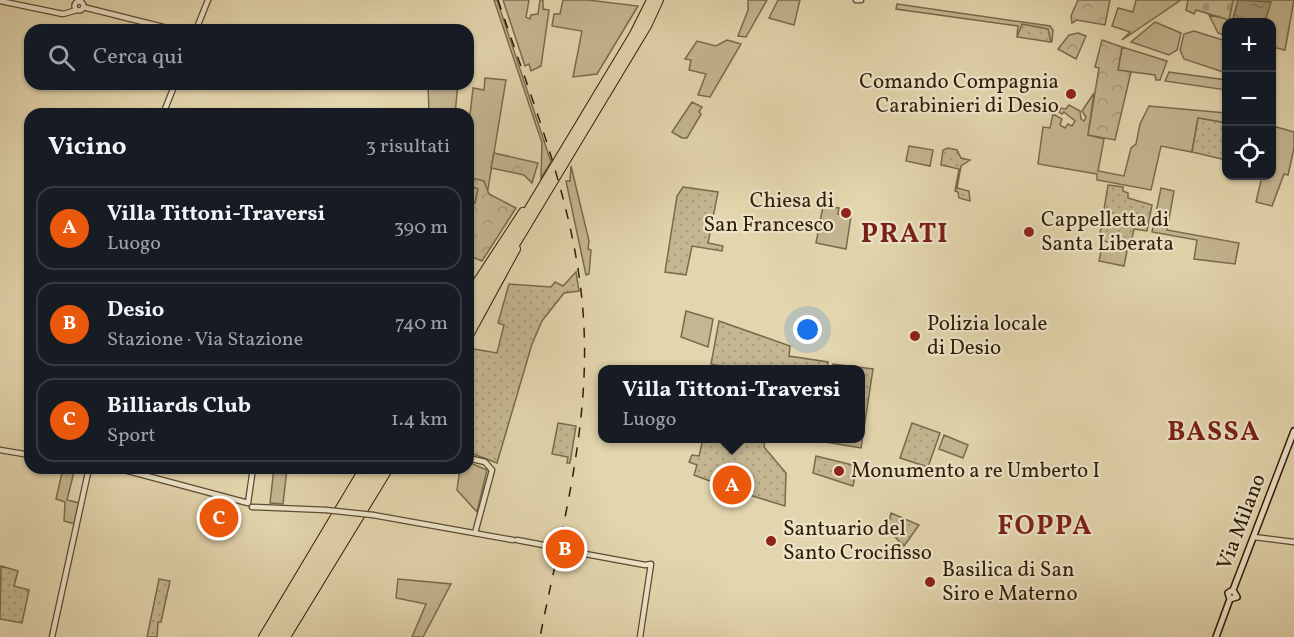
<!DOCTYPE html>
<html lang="it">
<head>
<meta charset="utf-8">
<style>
  body { margin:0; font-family:Vollkorn,serif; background:#242831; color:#f1f3f6 }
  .controls { position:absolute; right:18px; top:18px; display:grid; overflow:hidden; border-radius:12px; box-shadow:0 2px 4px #0004 }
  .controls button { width:54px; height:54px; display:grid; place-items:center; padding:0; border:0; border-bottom:2px solid #363941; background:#171b24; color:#f1f3f6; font:30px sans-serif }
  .you { position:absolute; left:808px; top:330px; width:21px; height:21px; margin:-15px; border:4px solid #fff; border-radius:50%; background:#1a73e8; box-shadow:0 0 0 9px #1a73e833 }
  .badge { display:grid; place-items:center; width:39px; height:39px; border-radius:50%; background:#ea580c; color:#fff; font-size:20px; font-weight:700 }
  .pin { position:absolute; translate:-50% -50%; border:3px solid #fff; box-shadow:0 2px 6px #0006 }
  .popup { position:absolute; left:598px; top:365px; width:267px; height:78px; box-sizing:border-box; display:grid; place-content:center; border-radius:12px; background:#171b24; filter:drop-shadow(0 2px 4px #0005); font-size:20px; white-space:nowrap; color:#9ea1a6 }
  .popup b { font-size:22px; color:#f1f3f6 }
  .popup::after { content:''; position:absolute; left:50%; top:100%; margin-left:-12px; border:12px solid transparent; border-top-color:#171b24 }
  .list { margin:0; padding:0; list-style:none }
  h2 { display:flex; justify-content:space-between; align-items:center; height:78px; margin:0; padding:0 24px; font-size:26px }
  h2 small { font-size:20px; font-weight:400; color:#9ea1a6 }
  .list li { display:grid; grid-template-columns:39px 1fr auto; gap:18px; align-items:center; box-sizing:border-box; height:84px; margin:0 12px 12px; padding:0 12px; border:2px solid #363941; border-radius:18px }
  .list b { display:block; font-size:22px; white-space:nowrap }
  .list p { margin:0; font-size:20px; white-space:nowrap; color:#9ea1a6 }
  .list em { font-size:20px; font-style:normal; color:#9ea1a6 }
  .icon { flex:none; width:33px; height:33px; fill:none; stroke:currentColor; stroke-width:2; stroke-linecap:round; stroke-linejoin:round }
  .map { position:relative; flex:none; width:1294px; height:637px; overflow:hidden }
  .search { position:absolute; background:#171b24; box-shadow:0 2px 4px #0004; left:24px; top:24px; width:450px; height:66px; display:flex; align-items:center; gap:15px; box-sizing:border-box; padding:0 21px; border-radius:18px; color:#9ea1a6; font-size:22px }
  .panel { position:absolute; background:#171b24; box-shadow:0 2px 4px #0004; left:24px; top:108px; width:450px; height:366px; border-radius:18px }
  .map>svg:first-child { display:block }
  .grass { fill:#c4b691; stroke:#796a4c; stroke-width:1.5 }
  .forest { fill:url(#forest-crowns); stroke:#796a4c; stroke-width:1.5 }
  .cemetery { fill:url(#cemetery-stones); stroke:#796a4c; stroke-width:1.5 }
  .park { fill:url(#park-dots); stroke:#796a4c; stroke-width:1.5 }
  .water { fill:url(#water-ripples); stroke:#756648; stroke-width:1.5 }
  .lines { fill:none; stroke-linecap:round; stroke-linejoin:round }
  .tertiary-tunnel { stroke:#bfb08c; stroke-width:4.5; stroke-dasharray:4.5 2; stroke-linecap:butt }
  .tertiary-casing { stroke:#5b4b30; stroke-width:7 }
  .secondary-casing { stroke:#2e1d06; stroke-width:8 }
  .trunk-casing { stroke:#2e1d06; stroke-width:10 }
  .tertiary { stroke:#ede4ca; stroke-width:4.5 }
  .secondary { stroke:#ede4ca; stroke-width:5 }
  .trunk { stroke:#e3d5ad; stroke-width:8 }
  .rail { stroke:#2e1d06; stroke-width:1.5; stroke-dasharray:10 10; stroke-linecap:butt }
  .tertiary-bridge-casing { stroke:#5b4b30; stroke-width:7; stroke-linecap:butt }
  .tertiary-bridge { stroke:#ede4ca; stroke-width:4.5 }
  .poi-dot { fill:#8f2418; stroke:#ede4ca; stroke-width:2 }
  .labels { text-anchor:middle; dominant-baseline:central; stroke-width:4.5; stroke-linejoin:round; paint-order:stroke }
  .poi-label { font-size:21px; fill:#2e1d06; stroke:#ede4ca; text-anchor:start }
  .street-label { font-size:21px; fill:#2e1d06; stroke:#ede4ca }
  .district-label { font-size:27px; font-weight:bold; letter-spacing:1.5px; fill:#7a1f14; stroke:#ede4ca }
</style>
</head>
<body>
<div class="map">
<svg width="1294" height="637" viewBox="0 0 1294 637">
  <defs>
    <pattern id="forest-crowns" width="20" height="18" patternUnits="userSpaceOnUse" patternTransform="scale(1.5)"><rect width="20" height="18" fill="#c4b691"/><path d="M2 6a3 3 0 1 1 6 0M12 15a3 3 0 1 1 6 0" fill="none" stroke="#a99c7c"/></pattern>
    <pattern id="cemetery-stones" width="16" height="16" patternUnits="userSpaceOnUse" patternTransform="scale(1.5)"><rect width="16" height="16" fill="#c4b691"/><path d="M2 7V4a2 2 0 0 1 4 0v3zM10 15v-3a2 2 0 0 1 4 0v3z" fill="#a99c7c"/></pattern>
    <pattern id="park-dots" width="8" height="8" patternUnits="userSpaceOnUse" patternTransform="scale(1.5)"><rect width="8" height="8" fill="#c4b691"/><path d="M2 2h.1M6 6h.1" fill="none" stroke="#a99c7c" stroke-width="1.8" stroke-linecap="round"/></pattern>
    <pattern id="water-ripples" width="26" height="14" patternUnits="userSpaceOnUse" patternTransform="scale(1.5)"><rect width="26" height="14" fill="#a59674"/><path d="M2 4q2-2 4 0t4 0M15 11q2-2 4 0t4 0" fill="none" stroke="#877a5d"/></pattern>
  </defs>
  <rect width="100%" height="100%" fill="#e3d5ad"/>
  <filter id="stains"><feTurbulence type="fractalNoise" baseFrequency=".00333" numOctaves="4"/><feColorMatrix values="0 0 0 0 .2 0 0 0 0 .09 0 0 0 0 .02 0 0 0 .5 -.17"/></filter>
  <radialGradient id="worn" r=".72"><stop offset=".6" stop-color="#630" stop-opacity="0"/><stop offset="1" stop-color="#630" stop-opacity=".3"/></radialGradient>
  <path class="grass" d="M494,0H497L551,162L541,178L542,143Z
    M503,0H529L526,17L530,19L531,15L538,14L540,0H543V9L549,10L541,66L531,71L529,64L525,66Z
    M563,0H588L638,6L597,74L573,77L582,31L552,26L554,14H560Z
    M748,0H767L746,37L738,36L748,10Z
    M778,0H800L794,25L769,18Z
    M1136,0H1188H1181L1122,40L1130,32L1112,26L1118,8L1133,12Z
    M1233,0H1294L1285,50L1272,47V22H1226V36L1218,33L1209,15L1229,19Z
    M897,4L1050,26L1053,30L1052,41L1017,35L1018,26L896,9Z
    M1155,22L1181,33L1177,50L1169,55L1131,42Z
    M1194,31L1226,41V73L1184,59L1180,50L1184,34Z
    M727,40L741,44L710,97L698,95L706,74L689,70L691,60L685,59L697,41L716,46Z
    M1122,47L1167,61L1160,80H1156L1155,75L1118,70Z
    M1169,72L1226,80V90L1165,81Z
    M485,78L506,80L488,189H478L475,203L468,209V133L473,88L484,90Z
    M428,84H458L455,114H429Z
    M1094,93L1088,135L1104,139L1098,171L1124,176L1131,148L1136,144L1140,124L1149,106L1226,113V123L1198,118L1192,152L1161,146L1151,190L1097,180V174L1038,164L1043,127L1050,128L1053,114L1062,119L1060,125L1065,128L1068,124L1072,126L1075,121L1064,112L1062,114L1059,112L1061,108L1066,109L1069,105L1080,111L1081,119L1084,121L1086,117L1082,111Z
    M692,102L702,107L699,112L701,114L687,138H682L672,132Z
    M1273,126L1294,132V148L1288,175L1284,174L1272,206L1256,202L1262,176H1272Z
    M909,146L933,150L930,166L906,161Z
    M571,166L589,241L588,249L591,250L589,274L586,275L566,181H570Z
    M1161,188L1174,191L1167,230L1239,243L1235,264L1194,259L1197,240L1152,232Z
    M823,206L839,208L838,214L851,216L846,249L816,243Z
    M1102,246L1127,251L1124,266L1099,261Z
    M686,311L713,319L708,347L681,337Z
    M944,435L968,445L963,458L939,449Z
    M468,462L487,470L477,512L457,490L460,468H468Z
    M66,468H75L67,500L80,503L75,524L64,521L65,502L56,499L62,473Z
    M274,468L287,469L283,504L270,503Z
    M398,579L451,584L423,637H412L426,604L396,598Z"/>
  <path class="forest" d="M1078,0H1110L1105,25L1077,20L1072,23L1071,16Z
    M1078,33L1086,36L1076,59L1058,49L1069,35Z
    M1102,40L1122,47L1118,70L1131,72L1115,140L1088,135L1099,68L1095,67Z
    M494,153L538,163L532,183L524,175L491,168Z
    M468,177L484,181L489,194L516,208L482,261L468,255V209L475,203L478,189L468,185Z"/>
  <path class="cemetery" d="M1188,0H1233L1229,20L1196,10L1194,14L1186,10Z"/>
  <path class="park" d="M1022,24L1048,29L1051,42L1017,37Z
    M1198,118L1226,123V160L1192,152Z
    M948,148L957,150L961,158L970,160L961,166L957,188L969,191L970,201L959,198L958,192L955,191L959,169L941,165L943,150Z
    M1108,185L1123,187V191L1128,193V198L1152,205L1147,231L1134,229L1130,247L1099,240Z
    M683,187L718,192L708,243L723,246L722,251L692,246L686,275L665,272L677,196Z
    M576,272L579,291L564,293L542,321L532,344L497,463L468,452V348L497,353L504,325L498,323L509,284L551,287L555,282L563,286Z
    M719,321L790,346L789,356L828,362L827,369H721V366L711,364Z
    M833,364L873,369L861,448L820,441V439L861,438V370L832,369Z
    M558,423L576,426L570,463H567L568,457L552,454Z
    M912,423L940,433L928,467L900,458Z
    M703,439H765L764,447L786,473L785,506L740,492L737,489L739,483L721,477L718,483H715L694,475L697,465L689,462L692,455L699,456Z
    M816,456L857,466L853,486L813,473Z
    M891,513L919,525L904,546L887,529Z
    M1,566L18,571L14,586L29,590L22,623L0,619Z
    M159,579L170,581L161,622H158L157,637H147Z"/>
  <path class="water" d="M1238,0L1271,2L1265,22H1232Z"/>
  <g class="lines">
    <path class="tertiary-tunnel" d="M554,547L569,551"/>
    <defs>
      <path id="tertiary" d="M856,0H861
        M0,1L63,14L77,10
        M74.5 6a4.5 4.5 0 1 1 9 0a4.5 4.5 0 1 1-9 0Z
        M83,7L175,30
        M196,30L208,0
        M163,114L175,84
        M0,450L30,455
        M468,458L485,462L492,470L475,533
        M117,468L248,503
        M248,503L253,468
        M252,507L326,510
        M373,515L513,540
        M1254,537L1294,542
        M517,540L554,547
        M569,551L645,565L651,564L640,637
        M52,637L89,468"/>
      <path id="secondary" d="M1230,599L1237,597L1233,590
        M1216,637L1230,599L1228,593L1233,590L1294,431"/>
      <path id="trunk" d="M468,296L523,212
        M468,310L634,34L651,0
        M468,323L647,26L659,0
        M468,337L516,249
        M263,637L364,468
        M271,637L373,468
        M278,637L380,468
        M286,637L389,468"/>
    </defs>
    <use href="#tertiary" class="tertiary-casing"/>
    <use href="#secondary" class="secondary-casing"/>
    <use href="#trunk" class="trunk-casing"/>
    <use href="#tertiary" class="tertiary"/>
    <use href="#secondary" class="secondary"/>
    <use href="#trunk" class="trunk"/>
    <path class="rail" d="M498,0C534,107 579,214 584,328C589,432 560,536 540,637"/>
    <defs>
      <path id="tertiary-bridge" d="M326,510L373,515"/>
    </defs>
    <use href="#tertiary-bridge" class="tertiary-bridge-casing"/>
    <use href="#tertiary-bridge" class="tertiary-bridge"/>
  </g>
  <g class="poi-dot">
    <circle cx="1071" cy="94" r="6"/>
    <circle cx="846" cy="213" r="6"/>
    <circle cx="1029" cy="232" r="6"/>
    <circle cx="915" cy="336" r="6"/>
    <circle cx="839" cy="471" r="6"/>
    <circle cx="771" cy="541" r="6"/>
    <circle cx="930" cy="582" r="6"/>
  </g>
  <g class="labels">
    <g class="poi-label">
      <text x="1059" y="82" text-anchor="end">Comando Compagnia<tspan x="1059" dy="24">Carabinieri di Desio</tspan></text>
      <text x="834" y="201" text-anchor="end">Chiesa di<tspan x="834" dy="24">San Francesco</tspan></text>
      <text x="1041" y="220">Cappelletta di<tspan x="1041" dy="24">Santa Liberata</tspan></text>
      <text x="927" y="324">Polizia locale<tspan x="927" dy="24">di Desio</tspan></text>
      <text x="851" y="471">Monumento a re Umberto I</text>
      <text x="783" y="529">Santuario del<tspan x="783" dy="24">Santo Crocifisso</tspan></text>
      <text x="942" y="570">Basilica di San<tspan x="942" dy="24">Siro e Materno</tspan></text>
    </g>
    <g class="street-label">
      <text transform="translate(1242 522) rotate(-69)">Via Milano</text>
    </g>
    <g class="district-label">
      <text x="905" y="235">PRATI</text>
      <text x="1214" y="433">BASSA</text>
      <text x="1045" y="527">FOPPA</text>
    </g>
  </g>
  <rect width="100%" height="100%" filter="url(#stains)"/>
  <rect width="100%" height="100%" fill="url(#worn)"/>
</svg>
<div class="controls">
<button>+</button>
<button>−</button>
<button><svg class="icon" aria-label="locate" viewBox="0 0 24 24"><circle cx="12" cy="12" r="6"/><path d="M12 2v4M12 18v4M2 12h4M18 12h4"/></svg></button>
</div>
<div class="you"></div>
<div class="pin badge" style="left:732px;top:485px">A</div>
<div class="popup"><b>Villa Tittoni-Traversi</b>Luogo</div>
<div class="pin badge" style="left:565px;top:549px">B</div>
<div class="pin badge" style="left:219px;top:518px">C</div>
<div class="search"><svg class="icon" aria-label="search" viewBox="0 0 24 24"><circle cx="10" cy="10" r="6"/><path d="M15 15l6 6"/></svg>Cerca qui</div>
<section class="panel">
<h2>Vicino<small>3 risultati</small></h2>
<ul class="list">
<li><span class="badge">A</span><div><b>Villa Tittoni-Traversi</b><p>Luogo</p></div><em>390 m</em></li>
<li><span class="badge">B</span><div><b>Desio</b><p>Stazione · Via Stazione</p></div><em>740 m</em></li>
<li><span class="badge">C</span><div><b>Billiards Club</b><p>Sport</p></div><em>1.4 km</em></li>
</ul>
</section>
</div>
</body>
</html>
